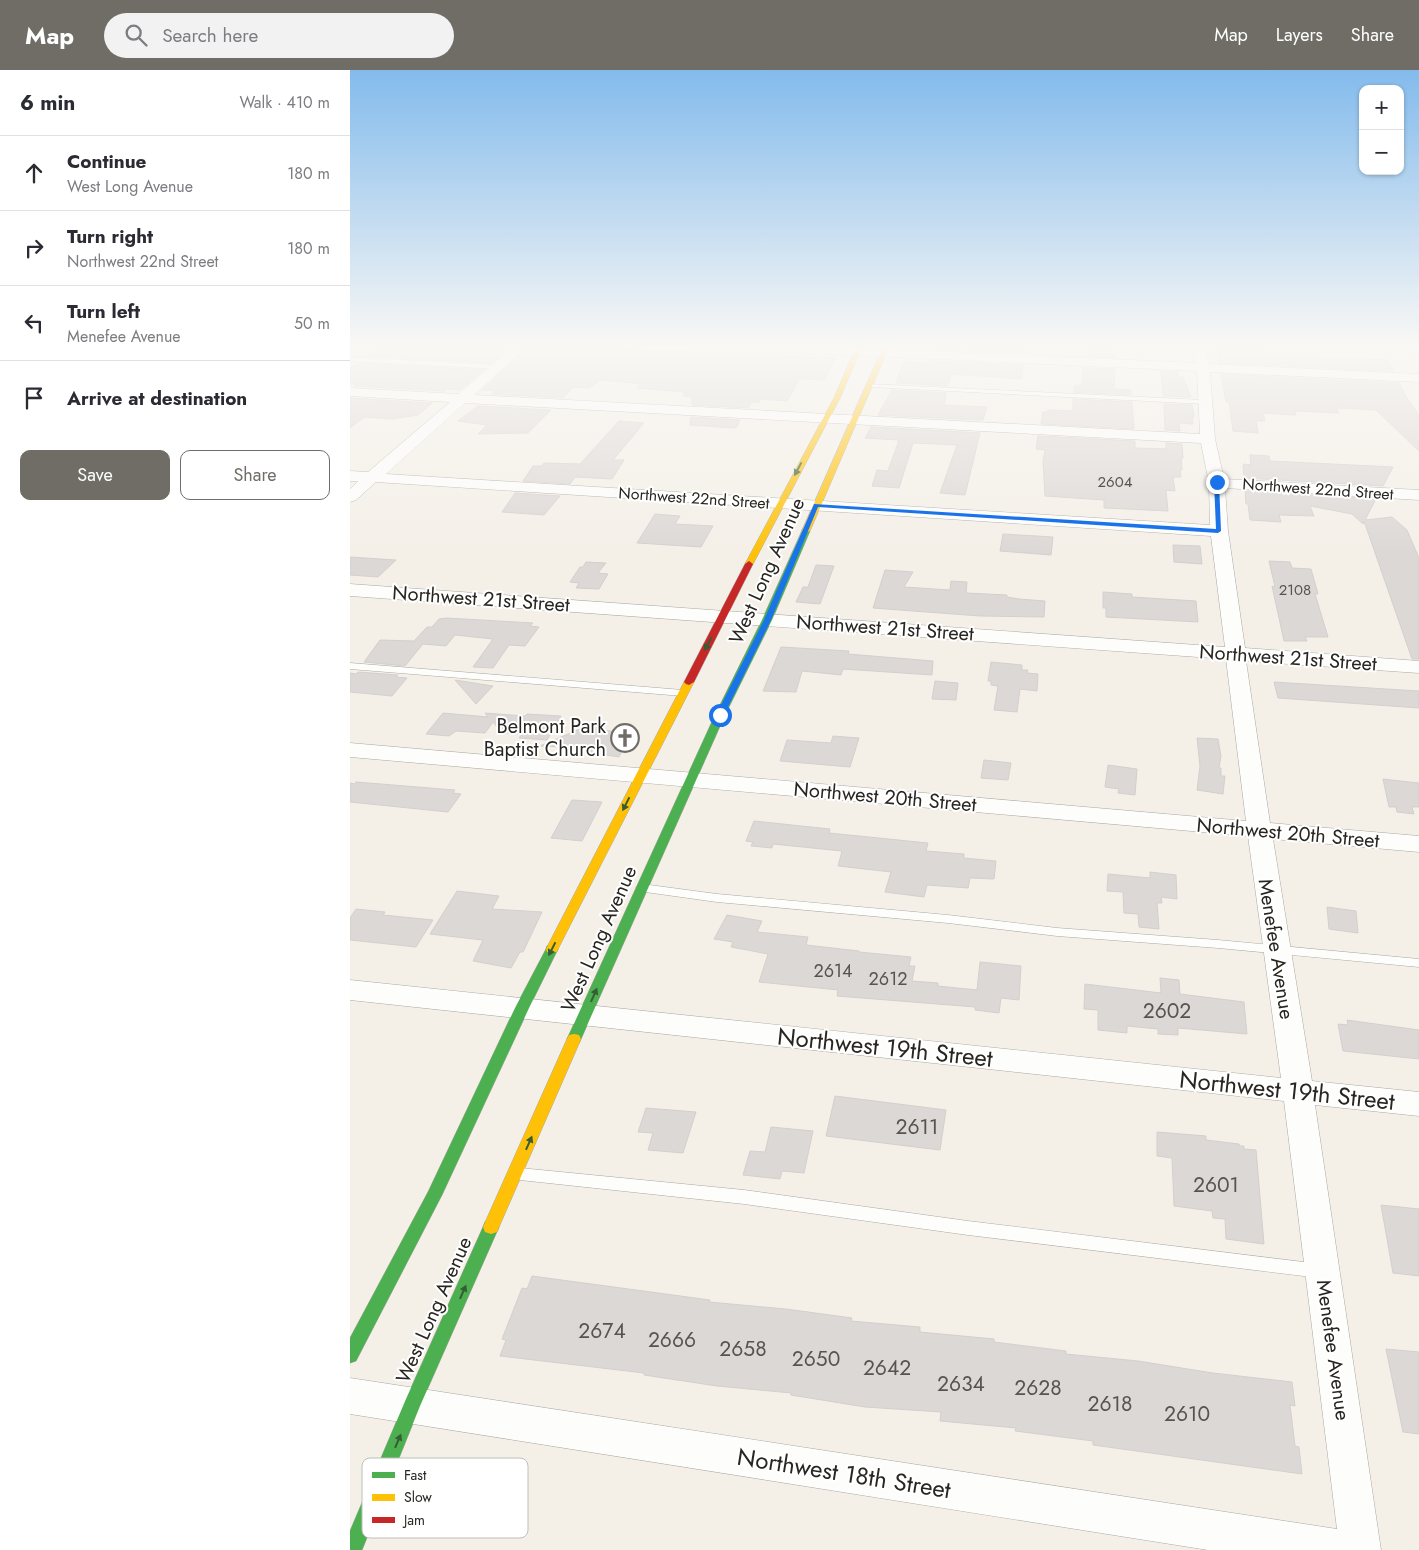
<!DOCTYPE html>
<html lang="en">
<head>
<meta charset="utf-8">
<style>
  body { margin:0; font-family:Jost,sans-serif; background:#f2f2f3; color:#2b2b33 }
  .controls { position:absolute; right:15px; top:15px; display:grid; overflow:hidden; border-radius:10px; box-shadow:0 1px 4px #0004 }
  .controls button { width:45px; height:45px; display:grid; place-items:center; padding:0; border:0; border-bottom:1px solid #e1e1e2; background:#fff; color:#2b2b33; font:25px sans-serif }
  .stop { position:absolute; width:15px; height:15px; margin:-11px; border:4px solid #1a73e8; border-radius:50%; background:#fff }
  .stop.end { background:#1a73e8; border-color:#fff; box-shadow:0 1px 5px #0008 }
  .list { margin:0; padding:0; list-style:none }
  h2 { display:flex; justify-content:space-between; align-items:center; height:65px; margin:0; padding:0 20px; font-size:21px }
  h2 small { font-size:16px; font-weight:400; color:#7c7c81 }
  .list li { display:grid; grid-template-columns:32px 1fr auto; gap:15px; align-items:center; box-sizing:border-box; height:75px; padding:0 20px; border-top:1px solid #e1e1e2 }
  .list b { display:block; font-size:19px; white-space:nowrap }
  .list p { margin:0; font-size:16px; white-space:nowrap; color:#7c7c81 }
  .list em { font-size:16px; font-style:normal; color:#7c7c81 }
  .actions { display:flex; gap:10px; padding:15px 20px }
  .actions a { flex:1; padding:11px 0; border:1px solid #6f6d66; border-radius:10px; text-align:center; font-size:18px; color:#6f6d66 }
  .actions .main { background:#6f6d66; color:#fff }
  .icon { flex:none; width:28px; height:28px; fill:none; stroke:currentColor; stroke-width:2; stroke-linecap:round; stroke-linejoin:round }
  .map { position:relative; flex:none; width:1069px; height:1480px; overflow:hidden }
  header { display:flex; align-items:center; gap:30px; box-sizing:border-box; height:70px; padding:0 25px; background:#6f6d66; color:#fff }
  header strong { font-size:24px }
  nav { display:flex; gap:28px; margin-inline-start:auto; font-size:18px }
  .search { width:350px; height:45px; background:#f2f2f3; display:flex; align-items:center; gap:12px; box-sizing:border-box; padding:0 18px; border-radius:28px; color:#7c7c81; font-size:19px }
  main { display:flex }
  aside { flex:1; background:#fff }
  .map>svg:first-child { display:block }
  .building { fill:#dcd8d6; stroke:#d4cfcd }
  .lines { fill:none; stroke-linecap:round; stroke-linejoin:round }
  .lane-casing { stroke:#aba8a2; stroke-width:1 }
  .street-casing { stroke:#aba8a2; stroke-width:1 }
  .fast-casing { stroke:#aba8a2; stroke-width:1 }
  .slow-casing { stroke:#aba8a2; stroke-width:1 }
  .jam-casing { stroke:#aba8a2; stroke-width:1 }
  .lane { fill:#fdfdfc; fill-rule:evenodd }
  .street { fill:#fdfdfc; fill-rule:evenodd }
  .fast { fill:#4caf50; fill-rule:evenodd }
  .slow { fill:#ffc107; fill-rule:evenodd }
  .jam { fill:#c62828; fill-rule:evenodd }
  .oneway { fill:#365d33 }
  .route { fill:#1a73e8 }
  .labels { text-anchor:middle; dominant-baseline:central; stroke-width:4; stroke-linejoin:round; paint-order:stroke }
  .far-number-label { font-size:15px; fill:#56544e }
  .far-street-label { font-size:16px; fill:#282620; stroke:#fff }
  .number-label { font-size:18px; fill:#56544e }
  .street-label { font-size:20px; fill:#282620; stroke:#fff }
  .poi-label { font-size:20px; fill:#282620; stroke:#fff; text-anchor:end }
  .near-number-label { font-size:21px; fill:#56544e }
  .near-street-label { font-size:24px; fill:#282620; stroke:#fff }
  .key { fill:#fff; stroke:#bebebc; stroke-width:1 }
  .key-label { font-size:14px; fill:#282620 }
</style>
</head>
<body>
<header>
<strong>Map</strong>
<div class="search"><svg class="icon" aria-label="search" viewBox="0 0 24 24"><circle cx="10" cy="10" r="6"/><path d="M15 15l6 6"/></svg>Search here</div>
<nav><a>Map</a><a>Layers</a><a>Share</a></nav>
</header>
<main>
<aside>
<h2>6 min<small>Walk · 410 m</small></h2>
<ul class="list">
<li><svg class="icon" aria-label="ahead" viewBox="0 0 24 24"><path d="M12 20V5M6 11l6-6 6 6"/></svg><div><b>Continue</b><p>West Long Avenue</p></div><em>180 m</em></li>
<li><svg class="icon" aria-label="right" viewBox="0 0 24 24"><path d="M7 20v-9h11M14 6l5 5-5 5"/></svg><div><b>Turn right</b><p>Northwest 22nd Street</p></div><em>180 m</em></li>
<li><svg class="icon" aria-label="left" viewBox="0 0 24 24"><path d="M17 20v-9H6M10 6l-5 5 5 5"/></svg><div><b>Turn left</b><p>Menefee Avenue</p></div><em>50 m</em></li>
<li><svg class="icon" aria-label="arrive" viewBox="0 0 24 24"><path d="M6 21V4h12l-3 4 3 4H6"/></svg><div><b>Arrive at destination</b></div></li>
</ul>
<div class="actions"><a class="main">Save</a><a>Share</a></div>
</aside>
<div class="map">
<svg width="1069" height="1480" viewBox="0 0 1069 1480">
  <rect width="100%" height="100%" fill="#f4f0e8"/>
  <path class="building" d="M30,277H160L142,293L17,286Z
    M178,277L273,279L485,288L474,310L450,309L437,331L410,329L409,332H402L398,338L342,335V327L333,326L335,322L287,318L292,314L251,310L239,318L223,317L213,328L142,324L146,321L132,320Z
    M585,277H674V283L585,279Z
    M866,277H912L915,285L1038,290L1043,301L869,293Z
    M733,278L766,279L765,288L733,286Z
    M581,291L673,295L672,309L601,304L598,316L546,313L553,292L580,293Z
    M7,293L134,300L111,320L97,319L94,321L4,316L7,314H0V298Z
    M733,298L765,299L764,319L781,320V325L724,322V316H732Z
    M811,301L828,302V307H833L841,327L813,326Z
    M871,304L1049,313L1057,328L1069,345V381L1026,340L986,338L989,343L945,341L946,345L913,343L915,351H906L908,363L883,361L879,332H876Z
    M542,320L596,323L594,335L637,337L633,350L528,345Z
    M0,328L82,333L68,345L42,349L14,347L0,358Z
    M723,329L782,332L784,359L691,354L693,342H697L698,340L723,341Z
    M814,334L842,335L844,347H842L843,354L829,353L830,361L815,360Z
    M128,336L201,340L178,363L128,364L137,355L108,351Z
    M341,347L390,350L386,358L340,355Z
    M269,351L294,353L263,390H274L262,409L225,407L220,414L173,411L183,396H192L194,393L230,394Z
    M521,357L630,363L615,425L590,423L607,375L563,373L549,418L522,416L527,400L538,401L549,370L515,368Z
    M688,366L785,371V378L816,379V373L832,374L833,388H831L832,400L830,399L831,407H823L825,421L816,420L818,441L754,438V430L695,426L693,391L695,380L686,379Z
    M900,385L919,386L920,391L1043,397L1033,416L894,408L893,396L894,394L901,395Z
    M895,421L1026,429L1015,450L1042,447L1057,460L1069,488V589H1062L1014,451L1013,454L1002,444L960,436L964,446L929,445L931,452L900,450L898,434H896Z
    M165,423L210,426L194,445L152,442Z
    M305,444L330,446L325,454L363,456L351,477L287,473Z
    M653,464L703,467L701,485L650,481Z
    M823,475L850,476L852,494L824,492Z
    M0,487L46,490L28,507L0,505Z
    M919,491L940,492L942,498L961,499L968,524H965L978,567H955L957,571H934L922,516L925,517Z
    M236,492L256,493L248,503L258,504L249,519L226,518L229,513L220,512L230,497H233Z
    M466,495L484,496L470,534L446,532L453,517H458Z
    M535,500L563,502L554,517L600,520L601,511L617,512L616,523L657,525V527L669,529L695,531L694,547L630,546L523,538Z
    M753,522L782,524V527L846,531L848,552L756,547V538H753Z
    M97,548L183,553L180,556L189,557L175,576L159,575L143,598L123,597L143,569L105,565L96,576L73,574L55,596L14,592L30,570L64,571L77,557H82L89,549Z
    M431,577L499,581L498,584L583,591L582,605L493,599L491,605L452,601L446,622L413,621Z
    M641,592L672,595V600H678L677,603L688,604L687,621L670,619L667,642L644,640L648,616L641,615V611H638Z
    M8,602L48,605L46,607L57,608L42,626L0,622V603L6,604Z
    M105,610L143,616L126,634Z
    M585,611L608,613L606,630L582,629Z
    M924,612L1069,621V638L928,628Z
    M93,643L138,647L135,643L175,646L177,644L211,646L197,670L169,668L172,664L152,663L143,652L135,663L106,661L99,666L76,664Z
    M239,655L245,656L250,660L281,663L269,687L237,682L239,678L190,676Z
    M483,666L509,668L500,697L430,691L437,670L481,673Z
    M847,668L868,669L871,686L869,698H871V706H875L873,724L847,720L850,696Z
    M634,690L661,693L658,710L631,708Z
    M758,695L787,699L785,725L768,723L769,719L755,717Z
    M1033,709L1069,713V737H1062L1064,744L1047,742L1046,737H1039Z
    M6,712L105,720L103,723L111,724L98,742L0,732V713L5,714Z
    M222,730L252,732L232,771L201,768Z
    M404,751L480,759L479,763L578,773L576,781L614,784V788L646,791L644,809L620,808L618,818L577,815L574,827L535,822L541,802L488,796L492,781L423,774L422,778L401,776L403,772L396,771Z
    M800,802L826,805L827,829L811,827L812,833H807L809,859L789,857L788,844L774,843L773,822L757,821L758,804L800,808Z
    M107,821L149,826L142,839L192,842L173,882H170L161,898L123,891L133,870L80,864Z
    M977,837L1006,841L1008,863L979,859Z
    M6,839L35,842L33,845L83,850L66,877L0,870V848Z
    M377,845L412,851L407,862L458,867L456,875L509,881V882L561,887L559,896H565L562,911L588,913V916L627,920L630,892L671,896L669,930L651,928L649,943L625,940V937L487,926L488,920L409,912L418,884L381,877L383,872L364,869Z
    M810,908L829,910L830,924L894,932L897,964L828,958V965L808,964V959L777,956V963L748,960V940L734,939L735,914L811,923Z
    M997,950L1069,960V989L993,981L988,954L998,955Z
    M485,1026L596,1040L590,1080L476,1066Z
    M296,1038L346,1042L333,1083L298,1080L303,1063L288,1062Z
    M421,1057L463,1061L454,1103L432,1101L430,1109L393,1105L400,1081L415,1082Z
    M807,1062L856,1066V1070L889,1074L890,1076H894V1079L906,1080L914,1174L876,1169L875,1149L863,1148L862,1141L824,1136L822,1088L807,1086Z
    M1031,1135L1069,1139V1206L1043,1203Z
    M182,1206L360,1230L359,1232L436,1239L502,1248L501,1251L570,1257V1262L644,1269V1272L716,1281V1284L788,1291L863,1303L942,1312L945,1336L940,1335L945,1376L949,1377L952,1404L743,1375V1371L665,1361L666,1358L590,1351L591,1342L515,1337L441,1325V1323L367,1316L294,1305V1303L150,1286L156,1270L152,1269L172,1218L177,1219Z
    M1036,1279L1069,1282V1364L1053,1362Z"/>
  <g class="lines">
    <defs>
      <path id="lane" d="M1001,277L1069,278V282L1004,279Z
        M0,287L147,295L150,297L147,299L0,291Z
        M518,314L855,330L858,332L855,334L520,317L518,316Z
        M0,593L333,620L338,623L333,626L0,599Z
        M292,814L367,824L598,845L707,858L868,870L1069,889V897L868,878L707,866L598,853L367,832L288,821L286,818Z
        M170,1098L394,1120L618,1151L970,1194L976,1196L978,1201L976,1206L970,1208L618,1165L394,1134L170,1110L165,1108L162,1104L165,1100Z"/>
      <path id="street" d="M163,277H176L124,325L850,364L847,301L413,281L407,277H489L846,293L843,277H855L859,294L1069,304V312L860,302L865,369L874,409L1069,420V430L875,418L878,461L895,578L1069,591V603L896,591L920,753L1069,766V782L923,769L962,1011L1069,1022V1046L965,1035L1031,1480H858L0,1344V1308L987,1459L934,1031L0,930V910L931,1008L898,766L0,687V673L896,751L876,589L0,526V514L875,577L861,466L26,412L6,430L0,432V419L8,411H0V401L18,402L100,332L0,326V318L109,324ZM115,333L851,373L859,413L860,455L36,404Z"/>
      <path id="fast" d="M453,459L460,461L422,550L375,645L231,969L229,973L224,974L219,973L217,969L365,645L412,550Z
        M202,875L207,876L208,879L179,938L92,1125L6,1291L0,1293V1268L78,1122L165,938L196,879L197,876Z
        M141,1150L147,1152L149,1157L70,1336L12,1480H0V1461L56,1329L133,1157L135,1152Z"/>
      <path id="slow" d="M506,277H512L490,328L403,494L399,497L396,496L395,494L484,328Z
        M533,277H539L460,461L453,463L452,461Z
        M339,609L344,612L208,879L207,882H197L196,879L334,612Z
        M224,964L229,965L231,969L149,1157L147,1162L141,1164L135,1162L133,1157L217,969L219,965Z"/>
      <path id="jam" d="M399,491L403,494L344,612L339,615L336,614L334,612L395,494Z"/>
    </defs>
    <use href="#lane" class="lane-casing"/>
    <use href="#street" class="street-casing"/>
    <use href="#fast" class="fast-casing"/>
    <use href="#slow" class="slow-casing"/>
    <use href="#jam" class="jam-casing"/>
    <use href="#lane" class="lane"/>
    <use href="#street" class="street"/>
    <use href="#fast" class="fast"/>
    <use href="#slow" class="slow"/>
    <use href="#jam" class="jam"/>
  </g>
  <defs><path id="oneway-solid" d="M-6-.8H1V-3.2L6.5 0L1 3.2V.8H-6Z" transform="scale(1.25)"/></defs>
  <g class="oneway">
    <use href="#oneway-solid" transform="translate(448 399) rotate(118)"/>
    <use href="#oneway-solid" transform="translate(358 574) rotate(117)"/>
    <use href="#oneway-solid" transform="translate(276 734) rotate(117)"/>
    <use href="#oneway-solid" transform="translate(202 879) rotate(117)"/>
    <use href="#oneway-solid" transform="translate(244 925) rotate(-66)"/>
    <use href="#oneway-solid" transform="translate(179 1073) rotate(-66)"/>
    <use href="#oneway-solid" transform="translate(113 1222) rotate(-66)"/>
    <use href="#oneway-solid" transform="translate(48 1371) rotate(-67)"/>
  </g>
  <linearGradient id="sky" x2="0" y2="1"><stop stop-color="#83bbec"/><stop offset="0.57" stop-color="#faf8f5"/><stop offset="1" stop-color="#faf8f5" stop-opacity="0"/></linearGradient>
  <rect width="1069" height="484" fill="url(#sky)"/>
  <path class="route" d="M867,411L869,412L871,461L868,463L468,437L421,550L374,645L370,647L366,645L414,550L464,434L866,459L864,412Z"/>
  <defs>
    <symbol id="church-ring" viewBox="-11 -11 22 22"><circle r="9.5" fill="#fff" stroke="#6f6d66" stroke-width="1.5"/><path d="M-1.2-6h2.4v3.5h3.3v2.4h-3.3V6h-2.4V-.1h-3.3v-2.4h3.3Z" fill="#6f6d66"/></symbol>
  </defs>
  <g fill-rule="evenodd">
    <use href="#church-ring" x="259" y="652" width="32" height="32"/>
  </g>
  <g class="labels">
    <g class="far-number-label">
      <text x="765" y="412">2604</text>
      <text x="945" y="520">2108</text>
    </g>
    <g class="far-street-label">
      <text transform="translate(968 419) rotate(4)">Northwest 22nd Street</text>
      <text transform="translate(344 428) rotate(4)">Northwest 22nd Street</text>
    </g>
    <g class="number-label">
      <text x="483" y="901">2614</text>
      <text x="538" y="909">2612</text>
    </g>
    <g class="street-label">
      <text transform="translate(417 501) rotate(-66)">West Long Avenue</text>
      <text transform="translate(131 529) rotate(4)">Northwest 21st Street</text>
      <text transform="translate(535 558) rotate(4)">Northwest 21st Street</text>
      <text transform="translate(938 588) rotate(4)">Northwest 21st Street</text>
      <text transform="translate(535 727) rotate(5)">Northwest 20th Street</text>
      <text transform="translate(938 763) rotate(5)">Northwest 20th Street</text>
      <text transform="translate(249 869) rotate(-66)">West Long Avenue</text>
      <text transform="translate(926 879) rotate(81)">Menefee Avenue</text>
      <text transform="translate(84 1240) rotate(-66)">West Long Avenue</text>
      <text transform="translate(983 1280) rotate(82)">Menefee Avenue</text>
    </g>
    <g class="poi-label">
      <text x="256" y="656">Belmont Park<tspan x="256" dy="23">Baptist Church</tspan></text>
    </g>
    <g class="near-number-label">
      <text x="817" y="941">2602</text>
      <text x="567" y="1057">2611</text>
      <text x="866" y="1115">2601</text>
      <text x="252" y="1261">2674</text>
      <text x="322" y="1270">2666</text>
      <text x="393" y="1279">2658</text>
      <text x="466" y="1289">2650</text>
      <text x="537" y="1298">2642</text>
      <text x="611" y="1314">2634</text>
      <text x="688" y="1318">2628</text>
      <text x="760" y="1334">2618</text>
      <text x="837" y="1344">2610</text>
    </g>
    <g class="near-street-label">
      <text transform="translate(535 977) rotate(6)">Northwest 19th Street</text>
      <text transform="translate(937 1020) rotate(6)">Northwest 19th Street</text>
      <text transform="translate(494 1403) rotate(9)">Northwest 18th Street</text>
    </g>
  </g>
  <rect x="12" y="1388" width="166" height="80" rx="8" class="key"/>
  <rect x="22" y="1402" width="23" height="6" fill="#4caf50"/>
  <rect x="22" y="1424" width="23" height="7" fill="#ffc107"/>
  <rect x="22" y="1447" width="23" height="6" fill="#c62828"/>
  <g class="key-label">
    <text x="54" y="1410">Fast</text>
    <text x="54" y="1432">Slow</text>
    <text x="54" y="1455">Jam</text>
  </g>
</svg>
<div class="controls">
<button>+</button>
<button>−</button>
</div>
<div class="stop" style="left:370px;top:645px"></div>
<div class="stop end" style="left:867px;top:412px"></div>
</div>
</main>
</body>
</html>
